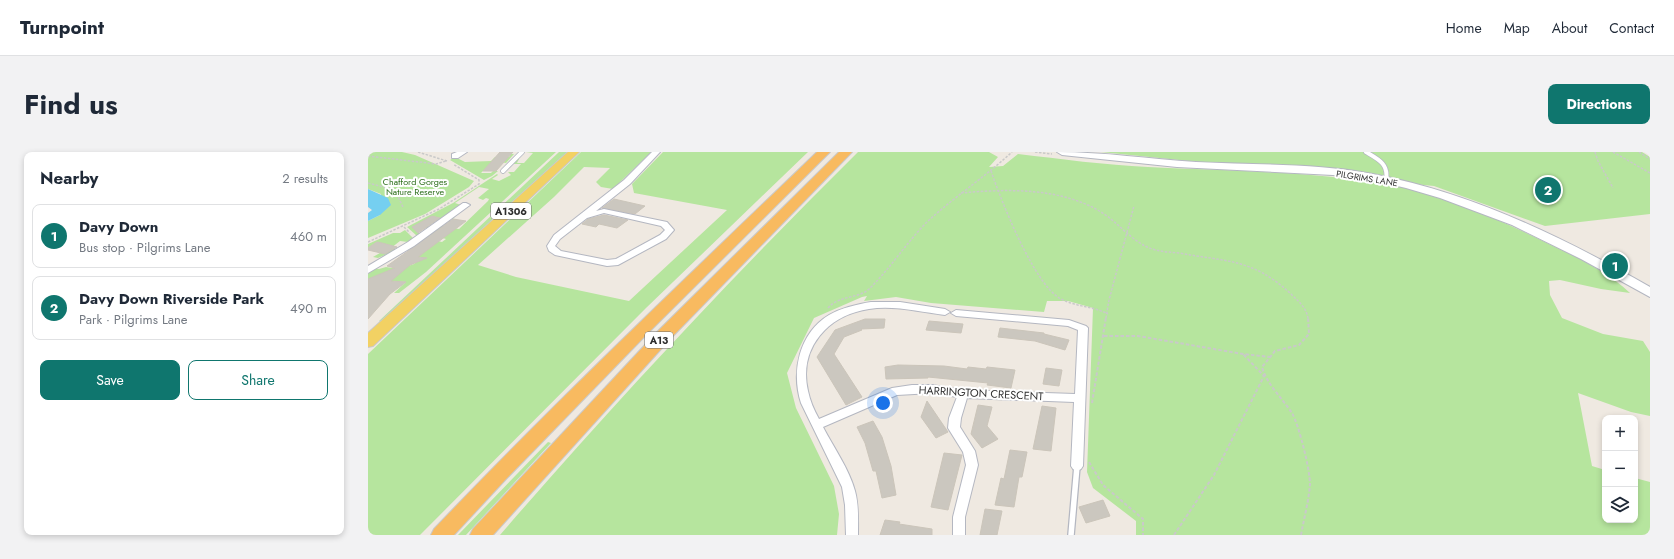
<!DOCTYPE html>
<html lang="en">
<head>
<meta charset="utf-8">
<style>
  body { margin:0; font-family:Jost,sans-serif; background:#f2f2f3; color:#1f2937 }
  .controls { position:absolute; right:12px; bottom:12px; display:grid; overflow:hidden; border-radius:8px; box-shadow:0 2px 6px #0003 }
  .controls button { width:36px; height:36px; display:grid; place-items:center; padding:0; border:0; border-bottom:1px solid #e0e1e3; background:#fff; color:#1f2937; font:20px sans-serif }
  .you { position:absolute; left:515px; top:251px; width:14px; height:14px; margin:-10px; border:3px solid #fff; border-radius:50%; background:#1a73e8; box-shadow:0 0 0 6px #1a73e833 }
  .badge { display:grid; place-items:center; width:26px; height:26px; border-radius:50%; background:#0f766e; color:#fff; font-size:13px; font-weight:700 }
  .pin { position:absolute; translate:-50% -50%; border:2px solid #fff; box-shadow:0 1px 4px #0006 }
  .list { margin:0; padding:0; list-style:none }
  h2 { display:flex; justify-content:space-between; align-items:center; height:52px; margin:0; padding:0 16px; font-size:17px }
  h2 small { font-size:13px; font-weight:400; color:#747a83 }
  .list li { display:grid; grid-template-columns:26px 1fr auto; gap:12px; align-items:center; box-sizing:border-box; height:64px; margin:0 8px 8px; padding:0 8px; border:1px solid #e0e1e3; border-radius:8px }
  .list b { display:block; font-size:15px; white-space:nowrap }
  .list p { margin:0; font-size:13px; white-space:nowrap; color:#747a83 }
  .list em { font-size:13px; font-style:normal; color:#747a83 }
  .actions { display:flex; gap:8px; padding:12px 16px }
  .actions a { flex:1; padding:9px 0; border:1px solid #0f766e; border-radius:8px; text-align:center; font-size:14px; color:#0f766e }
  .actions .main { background:#0f766e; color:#fff }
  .icon { flex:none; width:22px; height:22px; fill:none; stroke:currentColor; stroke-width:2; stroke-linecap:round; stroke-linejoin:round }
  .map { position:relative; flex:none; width:1282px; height:383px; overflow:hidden; border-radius:8px }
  header { display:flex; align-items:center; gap:24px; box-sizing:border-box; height:56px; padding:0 20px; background:#fff; border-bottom:1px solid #e0e1e3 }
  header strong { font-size:19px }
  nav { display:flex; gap:22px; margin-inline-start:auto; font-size:14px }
  .intro { display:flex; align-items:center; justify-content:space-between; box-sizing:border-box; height:96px; padding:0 24px }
  h1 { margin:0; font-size:28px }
  .button { padding:10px 18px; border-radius:8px; background:#0f766e; color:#fff; font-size:14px; font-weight:700 }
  main { display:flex; gap:24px; padding:0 24px }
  aside { flex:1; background:#fff; border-radius:8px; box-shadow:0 2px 6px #0003 }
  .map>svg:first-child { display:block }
  .green { fill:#b6e59e }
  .water { fill:#75cff0 }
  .building { fill:#cbc7bf; stroke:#cbc5ba }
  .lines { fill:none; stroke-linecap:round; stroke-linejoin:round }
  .service-far1-casing { stroke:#b4b7c1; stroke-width:5.5 }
  .service-casing { stroke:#b4b7c1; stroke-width:8 }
  .minor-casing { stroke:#b4b7c1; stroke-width:2 }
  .secondary-casing { stroke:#b4b7c1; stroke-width:2 }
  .primary-casing { stroke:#c9c9c9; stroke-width:2 }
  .trunk-casing { stroke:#c9c9c9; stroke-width:2 }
  .path-far1 { stroke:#c9c9c9; stroke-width:1.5; stroke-dasharray:2.5 1.5; stroke-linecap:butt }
  .path { stroke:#c9c9c9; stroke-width:2; stroke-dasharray:3.5 2; stroke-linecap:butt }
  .service-far1 { stroke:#fff; stroke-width:4 }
  .service { stroke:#fff; stroke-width:5.5 }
  .minor { fill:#fff; fill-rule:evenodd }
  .secondary { fill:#fff; fill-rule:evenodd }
  .primary { fill:#f2d163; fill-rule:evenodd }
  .trunk { fill:#f8ba60; fill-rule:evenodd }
  .labels { text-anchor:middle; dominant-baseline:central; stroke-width:4; stroke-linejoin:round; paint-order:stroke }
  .far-street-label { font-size:9px; fill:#2e2e2e; stroke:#fff }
  .far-park-label { font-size:9px; fill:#2c6e1b; stroke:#fff }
  .shield { fill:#fff; stroke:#6d6d6d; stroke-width:1 }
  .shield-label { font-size:10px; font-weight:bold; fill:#2e2e2e }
  .street-label { font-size:11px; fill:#2e2e2e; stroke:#fff }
</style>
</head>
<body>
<header>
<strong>Turnpoint</strong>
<nav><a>Home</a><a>Map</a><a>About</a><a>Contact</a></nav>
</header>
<div class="intro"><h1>Find us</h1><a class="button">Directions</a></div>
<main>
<aside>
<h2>Nearby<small>2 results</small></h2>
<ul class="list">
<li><span class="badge">1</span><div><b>Davy Down</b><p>Bus stop · Pilgrims Lane</p></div><em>460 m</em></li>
<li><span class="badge">2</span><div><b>Davy Down Riverside Park</b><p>Park · Pilgrims Lane</p></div><em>490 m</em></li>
</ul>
<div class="actions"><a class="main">Save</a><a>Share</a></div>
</aside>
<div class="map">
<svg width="1282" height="383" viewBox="0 0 1282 383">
  <rect width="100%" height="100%" fill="#efe9e1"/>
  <path class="green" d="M0,0H34L47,3L106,29L101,35L57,62L0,86V69L12,63L13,42L0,37Z
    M158,0H188L58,120L31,141H26L38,130L26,129L16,138L0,127V122L6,116L11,117L18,115L31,117L46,112L54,105H50L66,88L74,90L78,87L60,82L84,65L87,66L82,67L73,74L91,77L120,49L121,47L118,46L115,48L110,46L121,37L111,35L87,51L93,53L70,68L72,66L64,64L53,73L61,74L58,76L50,72L44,75L52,82L49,84L39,75L85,51L129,22L130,23L124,27L131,29L143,23L140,20H146L153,12H144L148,7H151L149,11H156L165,1Z
    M191,0H199L93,96L71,121L14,170L11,169Z
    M213,0H283L245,37L233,35L228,30L242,16L216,15L186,45L110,113L148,125L261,149L359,58L266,41L264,32L295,0H440L278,156L52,383H0V202Z
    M490,0H621L630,5L621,15L635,14L650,2C693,7 737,13 780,15C859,19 940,19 1017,32C1071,41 1128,66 1177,90C1206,104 1238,118 1262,141L1233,137L1192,128L1181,129L1182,143L1194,166L1235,182L1275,189L1282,200V264L1263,260L1210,241L1224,314L1237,318V368H1267V326L1282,330V383H768V369L725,336L719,320L725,156L700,149H679L676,160L563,151L528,145L496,149L499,144L494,145L446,166L419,221L428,256L466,334L471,362L469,383H132C246,251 366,123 490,0Z
    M733,0H1274L1282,5V62L1177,74L1066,34Z
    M143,2H146L138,11L125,9L113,21H123L125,19H130L124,24L116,28L82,8L87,5L97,10L123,9L127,5H141Z
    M37,78L46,87L40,90L32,89L23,96L28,98L10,106L5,105L24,94L9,90L0,96V92L25,81H32Z
    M180,290L183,291L98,383H90Z"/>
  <path class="water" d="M0,37L20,46L23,53L12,63L0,69V61L4,58L0,55Z"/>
  <path class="building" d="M132,0H145L128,19H115Z
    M246,47L277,54L267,62L234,56Z
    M236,63L260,68L249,76L231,72L228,75L214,72L220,67Z
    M64,64L72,66L50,81L44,75Z
    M85,67L98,69L50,105L59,106L42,113L23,129L38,130L22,142L0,167V127L27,116L19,114Z
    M9,90L14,91L29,95L17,102L0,98V96Z
    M497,167H517L516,176L493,177L494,178L476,185L466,202L494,245L478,253L449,205L467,178Z
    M561,169L595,172L593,181L558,178Z
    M632,176L676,181V182L701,188L697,198L667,189L630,185Z
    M530,213L576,214L599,217L600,215L618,217L619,215L647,218L643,236L619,233L620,231L560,225V226L518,227L517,215Z
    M678,216L694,218L691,234L675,232Z
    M559,249L580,280L568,286L553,265Z
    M610,253L624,255L619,274L630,287L614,296L603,282Z
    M674,254L688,256L683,299L665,297Z
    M505,269L514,285L523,314L528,343L514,346L508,319H505L497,291L489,275Z
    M642,298L659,300L654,325H651L646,355L627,353L633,326L636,327Z
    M576,301L594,303L580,358L563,355Z
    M735,348L742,364L718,371L711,355Z
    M617,357L634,359L629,383H612Z
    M517,368L532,370L531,372L564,377V383H512Z"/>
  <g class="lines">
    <defs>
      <path id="service-far1" d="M998,0C1010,7 1021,12 1018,28
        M135,19L154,0"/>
      <path id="service" d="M703,383L709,314"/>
      <path id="minor" d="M89,0H99L90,6H84V2Z
        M284,0H292L262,32L228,59L236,57L299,70L306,78L298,87L250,113L239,114L187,103L181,99L179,94L186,83L256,28ZM236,61L293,74L297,78L292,83L248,107L239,108L193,99L187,94L192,87L219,66Z
        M95,51H98L102,53L46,94L0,121V114L40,90Z
        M503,150H532L577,157L582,160L577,163C552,160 526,153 501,157C460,163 430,196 440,239C442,249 446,258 451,267L524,236L544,233H564L595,238L707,242L710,178L700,174L588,164L583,161L588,158L701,168L718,174L720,176L715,314L713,317L709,319L705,317L703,314L706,250L599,246L593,266L592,275L607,299L610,313L597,365V383H585V365L598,313L595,300L580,276L581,266L589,245L564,241L529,243L455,275C466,296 481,317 487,339C491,354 490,368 490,383H478L477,353L474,335L433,251C423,220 431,181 461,163C473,156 490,152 503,150Z"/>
      <path id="secondary" d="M689,0C736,0 782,7 828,10C887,13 947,11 1005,22C1104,41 1195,85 1282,135V145L1213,107L1144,73L1072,46L1038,36L1004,28L965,23L809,15L694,3Z"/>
      <path id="primary" d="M200,0H211L5,194L0,195V181Z"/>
      <path id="trunk" d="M449,0H462L279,182L138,327L86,383H63L66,377C190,247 320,124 449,0Z
        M471,0H484L303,186L125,383H102L105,377L291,178Z"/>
    </defs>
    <use href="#service-far1" class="service-far1-casing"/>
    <use href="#service" class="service-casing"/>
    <use href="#minor" class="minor-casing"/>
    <use href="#secondary" class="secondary-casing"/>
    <use href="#primary" class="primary-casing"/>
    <use href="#trunk" class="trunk-casing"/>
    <path class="path-far1" d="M50,0L79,9
      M667,0L684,2
      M1227,0L1230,9L1245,36
      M1245,0L1282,21
      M1271,0L1282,7
      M0,4L68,12L78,9
      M623,19C633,48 666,133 693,147C708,155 725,154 740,162
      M0,31L27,38L35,55
      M593,41C638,37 692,35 733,60C751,71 764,90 784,97C793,100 802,100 811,101C859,110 884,106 923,142C930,149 938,155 940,166
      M36,75L42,81
      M0,90L71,57L111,32V28L85,12
      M460,156C471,143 490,147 501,137C522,117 538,91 559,70C586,45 617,25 644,0
      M738,166L741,148L766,54"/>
    <path class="path" d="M736,184H770L875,202L902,205
      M724,251L738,165
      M721,310L735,333L775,367V383
      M806,383L846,323L896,224L875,202
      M933,383C936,366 941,348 942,332C942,318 931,273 924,261C914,246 898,231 894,215L907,199L931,193L941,182L940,165"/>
    <use href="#service-far1" class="service-far1"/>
    <use href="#service" class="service"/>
    <use href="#minor" class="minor"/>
    <use href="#secondary" class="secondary"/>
    <use href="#primary" class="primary"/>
    <use href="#trunk" class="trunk"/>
  </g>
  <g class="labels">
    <g class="far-street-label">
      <text transform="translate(999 26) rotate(9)">PILGRIMS LANE</text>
    </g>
    <g class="far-park-label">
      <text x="47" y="29">Chafford Gorges<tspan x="47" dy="10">Nature Reserve</tspan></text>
    </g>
    <g class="shield">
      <rect x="123" y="51" width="40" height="16" rx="3"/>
      <rect x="277" y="180" width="28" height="16" rx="3"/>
    </g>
    <g class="shield-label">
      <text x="143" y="59">A1306</text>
      <text x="291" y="188">A13</text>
    </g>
    <g class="street-label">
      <text transform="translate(613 241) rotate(3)">HARRINGTON CRESCENT</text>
    </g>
  </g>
</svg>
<div class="controls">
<button>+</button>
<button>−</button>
<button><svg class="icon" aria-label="layers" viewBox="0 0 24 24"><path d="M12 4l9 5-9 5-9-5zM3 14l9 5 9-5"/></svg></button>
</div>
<div class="you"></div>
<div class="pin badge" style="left:1247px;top:114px">1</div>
<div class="pin badge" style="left:1180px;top:38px">2</div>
</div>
</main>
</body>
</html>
